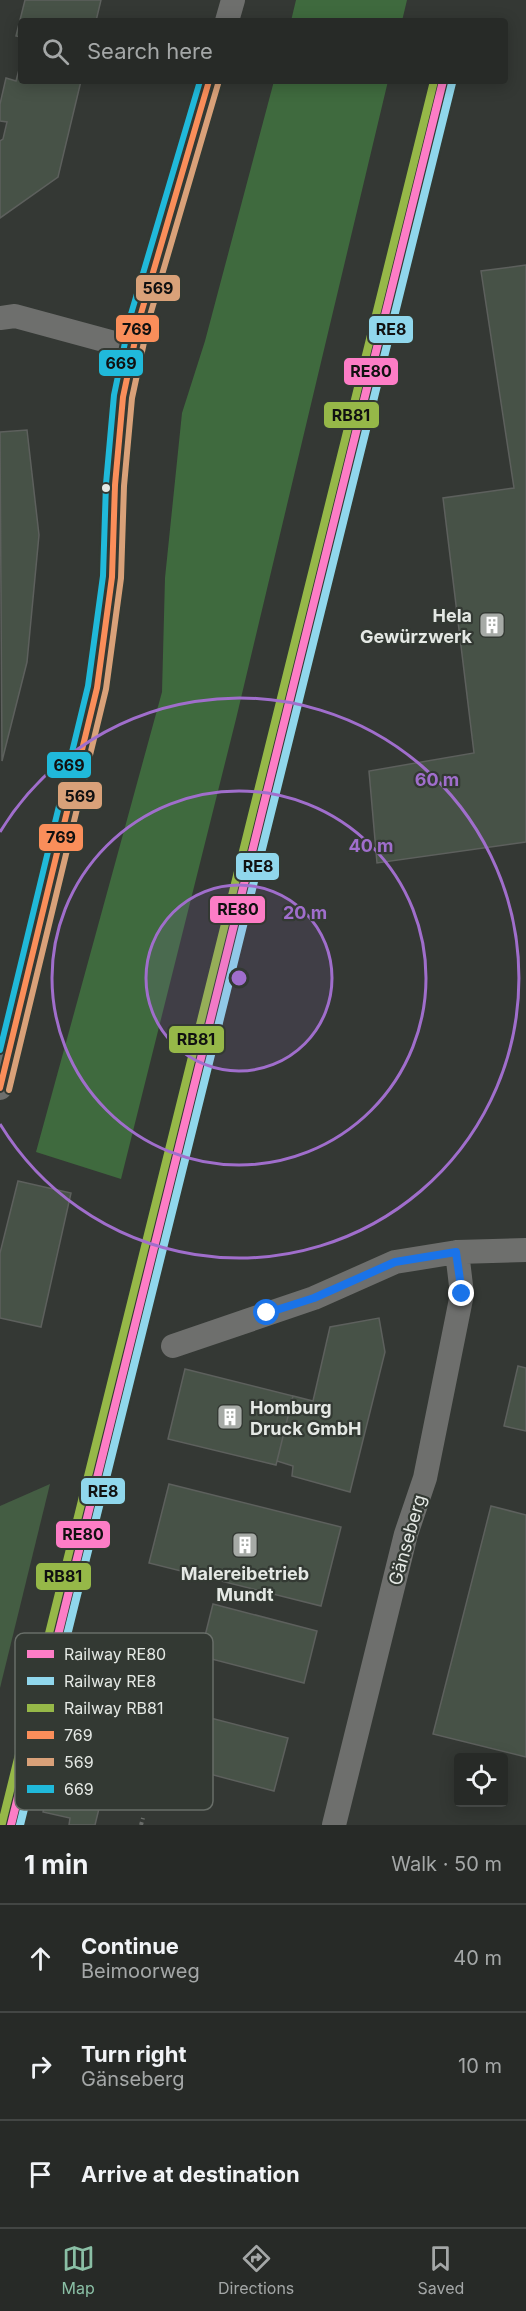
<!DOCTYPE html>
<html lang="en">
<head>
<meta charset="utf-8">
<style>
  body { margin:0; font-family:Inter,sans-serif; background:#333633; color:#f1f3f6 }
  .controls { position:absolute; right:18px; bottom:18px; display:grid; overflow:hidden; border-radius:6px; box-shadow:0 3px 15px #0003 }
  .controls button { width:54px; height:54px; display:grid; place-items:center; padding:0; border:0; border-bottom:2px solid #434644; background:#272a27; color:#f1f3f6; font:30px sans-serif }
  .stop { position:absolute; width:18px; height:18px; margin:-14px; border:4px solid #1a73e8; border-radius:50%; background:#fff }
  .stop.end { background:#1a73e8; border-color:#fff; box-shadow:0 2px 6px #0008 }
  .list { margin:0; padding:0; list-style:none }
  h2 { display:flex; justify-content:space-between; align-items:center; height:78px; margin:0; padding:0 24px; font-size:26px }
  h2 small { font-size:20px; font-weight:400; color:#a4a7a7 }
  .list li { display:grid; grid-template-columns:39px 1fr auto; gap:18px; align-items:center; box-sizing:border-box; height:108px; padding:0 24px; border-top:2px solid #434644 }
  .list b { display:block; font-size:22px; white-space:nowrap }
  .list p { margin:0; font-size:20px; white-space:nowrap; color:#a4a7a7 }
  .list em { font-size:20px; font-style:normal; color:#a4a7a7 }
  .icon { flex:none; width:33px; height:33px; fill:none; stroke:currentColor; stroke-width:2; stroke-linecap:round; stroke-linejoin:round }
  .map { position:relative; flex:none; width:526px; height:1825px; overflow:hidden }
  .search { position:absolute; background:#272a27; box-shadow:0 3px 15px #0003; left:18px; right:18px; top:18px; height:66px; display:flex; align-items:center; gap:15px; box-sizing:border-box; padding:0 21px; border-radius:6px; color:#a4a7a7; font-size:22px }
  .sheet { height:402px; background:#272a27 }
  nav { display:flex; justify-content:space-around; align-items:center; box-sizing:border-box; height:84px; border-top:2px solid #434644; background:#272a27; font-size:16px; color:#a4a7a7 }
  nav a { display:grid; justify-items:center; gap:3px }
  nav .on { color:#8abfa5 }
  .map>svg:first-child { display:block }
  .green { fill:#445d43 }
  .forest { fill:#3f6a3e }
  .building { fill:#475247; stroke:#5d605d; stroke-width:1.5 }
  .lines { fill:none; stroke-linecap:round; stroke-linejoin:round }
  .path { stroke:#6a6d6a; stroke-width:4; stroke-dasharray:3 3; stroke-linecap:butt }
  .street { stroke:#6e6f6d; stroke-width:24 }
  .bus-1-casing { stroke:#333933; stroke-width:10 }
  .bus-2-casing { stroke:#333933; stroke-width:10 }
  .bus-3-casing { stroke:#333933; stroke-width:10 }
  .bus-1 { stroke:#fa8e5a; stroke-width:6 }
  .bus-2 { stroke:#d9a179; stroke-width:6 }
  .bus-3 { stroke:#20b9da; stroke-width:6 }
  .rail-1-casing { stroke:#333933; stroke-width:12 }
  .rail-2-casing { stroke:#333933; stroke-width:12 }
  .rail-3-casing { stroke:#333933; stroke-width:12 }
  .rail-1 { stroke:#fd7dc6; stroke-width:8 }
  .rail-2 { stroke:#90d7ec; stroke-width:8 }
  .rail-3 { stroke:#96b848; stroke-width:8 }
  .route { stroke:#1a73e8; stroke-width:8 }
  .ring { fill:none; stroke:#a06ecc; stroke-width:3 }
  .bus-dot { fill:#e4e8e4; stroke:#333933; stroke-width:2 }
  .labels { text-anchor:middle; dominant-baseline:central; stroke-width:4.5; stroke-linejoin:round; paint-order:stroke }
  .poi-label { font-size:18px; font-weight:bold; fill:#e4e8e4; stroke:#333933; text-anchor:end }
  .street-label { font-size:18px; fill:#e4e8e4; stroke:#333933 }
  .key { fill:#333933; stroke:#686e68; stroke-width:1.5 }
  .key-label { font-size:16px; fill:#e4e8e4 }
  .centre { fill:#a06ecc; stroke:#333933; stroke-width:3 }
  .ring-label { font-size:18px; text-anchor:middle; font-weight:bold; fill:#a06ecc; stroke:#333933; stroke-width:4.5; stroke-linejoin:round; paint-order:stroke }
  .line-badge { stroke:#333933; stroke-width:2 }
  .pale-badge-label { font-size:16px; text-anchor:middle; font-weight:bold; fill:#111 }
</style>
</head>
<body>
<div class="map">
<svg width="526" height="1825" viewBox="0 0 526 1825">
  <rect width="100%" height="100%" fill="#343834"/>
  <path class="green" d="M50,1484L0,1688V1506Z"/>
  <path class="forest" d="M296,0H407L402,21H291Z
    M274,81H388L236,719L121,1179L36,1152L162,692L165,578L182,413L205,341Z"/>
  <path class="building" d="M25,0H101L96,21H21V37L16,36Z
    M21,62V81H81L58,177L0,218V141L3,139L7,122L0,121V104L6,78L16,81Z
    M526,265V842L377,863L369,771L474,753L443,498L514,488L481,271Z
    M27,430L39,535L27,662L2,761L0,432Z
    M18,1181L71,1193L41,1327L0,1318V1253Z
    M379,1318L385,1352L350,1492L292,1476L293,1466L277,1461L293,1396L313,1401L330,1327Z
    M518,1366L526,1368V1431L504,1426Z
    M185,1369L293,1396L276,1465L168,1439Z
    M169,1484L341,1527L321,1606L149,1563Z
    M491,1506L526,1515V1757L433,1734Z
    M213,1604L317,1631L304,1683L200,1656Z
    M114,1693L288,1738L274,1791L100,1745Z
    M54,1767L106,1780L95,1825H69L70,1818L43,1812Z"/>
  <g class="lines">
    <path class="path" d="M141,1825L143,1818"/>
    <path class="street" d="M227,21L233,0
      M0,318L15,316L133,348
      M0,1088L97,688L112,577L115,485L123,397L140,317L209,81
      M173,1346L314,1298L395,1262L457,1252L526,1250
      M334,1825L406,1534L425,1478L462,1294L457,1252"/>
    <defs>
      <path id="bus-1" d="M0,1088L97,688L112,577L115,485L123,397L140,317L209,81"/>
      <path id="bus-2" d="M9,1090L106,689L121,578L124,486L132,398L149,319L218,84"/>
      <path id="bus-3" d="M0,1050L88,686L103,576L106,484L114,395L131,314L200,81"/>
    </defs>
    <use href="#bus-1" class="bus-1-casing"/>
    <use href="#bus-2" class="bus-2-casing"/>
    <use href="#bus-3" class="bus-3-casing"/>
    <use href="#bus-1" class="bus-1"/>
    <use href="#bus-2" class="bus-2"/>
    <use href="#bus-3" class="bus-3"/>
    <defs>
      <path id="rail-1" d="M11,1825L443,81"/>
      <path id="rail-2" d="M20,1825L452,83"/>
      <path id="rail-3" d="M2,1823L434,81"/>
    </defs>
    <use href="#rail-1" class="rail-1-casing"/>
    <use href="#rail-2" class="rail-2-casing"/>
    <use href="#rail-3" class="rail-3-casing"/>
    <use href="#rail-1" class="rail-1"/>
    <use href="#rail-2" class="rail-2"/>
    <use href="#rail-3" class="rail-3"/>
  </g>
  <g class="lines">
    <path class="route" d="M267,1313L314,1298L395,1262L456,1252L462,1294"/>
  </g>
  <circle cx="239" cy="978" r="93" fill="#a06ecc" fill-opacity=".12"/>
  <g class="ring">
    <circle cx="239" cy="978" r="93"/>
    <circle cx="239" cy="978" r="187"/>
    <path d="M0 832A280 280 0 1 1 0 1124"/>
  </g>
  <defs>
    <symbol id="building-square" viewBox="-11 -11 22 22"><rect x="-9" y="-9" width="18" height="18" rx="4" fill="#a6aaa6" stroke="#333933"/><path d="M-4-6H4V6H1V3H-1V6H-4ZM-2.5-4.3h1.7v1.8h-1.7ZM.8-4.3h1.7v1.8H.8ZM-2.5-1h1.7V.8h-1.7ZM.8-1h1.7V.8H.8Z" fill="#fff"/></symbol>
  </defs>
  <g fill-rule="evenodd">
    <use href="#building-square" x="477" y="610" width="30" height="30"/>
    <use href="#building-square" x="215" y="1402" width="30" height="30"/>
    <use href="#building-square" x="230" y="1530" width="30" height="30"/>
  </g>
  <circle class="bus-dot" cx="106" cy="488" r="5"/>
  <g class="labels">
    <g class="poi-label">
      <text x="472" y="615">Hela<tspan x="472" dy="21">Gewürzwerk</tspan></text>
      <text x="250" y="1407" text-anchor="start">Homburg<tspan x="250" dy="21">Druck GmbH</tspan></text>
      <text x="245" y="1573" text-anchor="middle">Malereibetrieb<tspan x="245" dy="21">Mundt</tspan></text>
    </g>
    <g class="street-label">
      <text transform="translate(407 1540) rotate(-74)">Gänseberg</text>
    </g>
  </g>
  <rect x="15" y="1633" width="198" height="177" rx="9" class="key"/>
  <rect x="27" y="1650" width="27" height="8" fill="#fd7dc6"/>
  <rect x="27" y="1677" width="27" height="8" fill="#90d7ec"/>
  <rect x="27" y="1704" width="27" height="8" fill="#96b848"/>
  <rect x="27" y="1731" width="27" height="8" fill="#fa8e5a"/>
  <rect x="27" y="1758" width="27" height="8" fill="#d9a179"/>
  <rect x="27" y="1785" width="27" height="8" fill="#20b9da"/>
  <g class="key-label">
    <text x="64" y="1660">Railway RE80</text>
    <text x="64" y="1687">Railway RE8</text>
    <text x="64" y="1714">Railway RB81</text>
    <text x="64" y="1741">769</text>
    <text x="64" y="1768">569</text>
    <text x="64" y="1795">669</text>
  </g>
  <circle cx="239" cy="978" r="9" class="centre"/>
  <g class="ring-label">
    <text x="437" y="786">60 m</text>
    <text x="371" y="852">40 m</text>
    <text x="305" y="919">20 m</text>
  </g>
  <g class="line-badge">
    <rect x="135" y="274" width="46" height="28" rx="6" fill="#d9a179"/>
    <rect x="115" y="314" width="45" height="29" rx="6" fill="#fa8e5a"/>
    <rect x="368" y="315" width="46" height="29" rx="6" fill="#90d7ec"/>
    <rect x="98" y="349" width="46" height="28" rx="6" fill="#20b9da"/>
    <rect x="343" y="357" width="56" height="29" rx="6" fill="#fd7dc6"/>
    <rect x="323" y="401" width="57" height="28" rx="6" fill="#96b848"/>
    <rect x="46" y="751" width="46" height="28" rx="6" fill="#20b9da"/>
    <rect x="57" y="781" width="46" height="29" rx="6" fill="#d9a179"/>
    <rect x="38" y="823" width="46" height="29" rx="6" fill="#fa8e5a"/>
    <rect x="235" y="852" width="45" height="29" rx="6" fill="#90d7ec"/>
    <rect x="209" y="895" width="57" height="29" rx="6" fill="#fd7dc6"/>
    <rect x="168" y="1025" width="57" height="29" rx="6" fill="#96b848"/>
    <rect x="80" y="1477" width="46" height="28" rx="6" fill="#90d7ec"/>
    <rect x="55" y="1520" width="56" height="29" rx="6" fill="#fd7dc6"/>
    <rect x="35" y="1562" width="57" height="29" rx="6" fill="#96b848"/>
  </g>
  <g class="pale-badge-label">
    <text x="158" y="294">569</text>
    <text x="137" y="335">769</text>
    <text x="391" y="335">RE8</text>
    <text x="121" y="369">669</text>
    <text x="371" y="377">RE80</text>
    <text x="351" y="421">RB81</text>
    <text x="69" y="771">669</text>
    <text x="80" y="802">569</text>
    <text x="61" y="843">769</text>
    <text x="258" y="872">RE8</text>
    <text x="238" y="915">RE80</text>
    <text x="196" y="1045">RB81</text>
    <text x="103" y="1497">RE8</text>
    <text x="83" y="1540">RE80</text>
    <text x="63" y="1582">RB81</text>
  </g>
</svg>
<div class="controls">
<button><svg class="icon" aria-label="locate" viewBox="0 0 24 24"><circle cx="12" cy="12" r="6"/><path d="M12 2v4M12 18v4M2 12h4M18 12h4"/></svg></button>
</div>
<div class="stop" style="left:267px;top:1313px"></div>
<div class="stop end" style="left:462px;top:1294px"></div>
<div class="search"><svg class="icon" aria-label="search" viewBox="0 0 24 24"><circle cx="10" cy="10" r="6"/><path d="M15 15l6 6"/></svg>Search here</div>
</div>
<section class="sheet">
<h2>1 min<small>Walk · 50 m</small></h2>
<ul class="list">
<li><svg class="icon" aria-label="ahead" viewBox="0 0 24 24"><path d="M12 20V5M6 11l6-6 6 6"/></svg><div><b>Continue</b><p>Beimoorweg</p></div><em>40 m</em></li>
<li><svg class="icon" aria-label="right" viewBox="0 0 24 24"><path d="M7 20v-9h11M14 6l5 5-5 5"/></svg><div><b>Turn right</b><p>Gänseberg</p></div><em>10 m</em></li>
<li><svg class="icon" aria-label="arrive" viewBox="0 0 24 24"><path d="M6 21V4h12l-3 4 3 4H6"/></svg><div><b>Arrive at destination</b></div></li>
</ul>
</section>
<nav>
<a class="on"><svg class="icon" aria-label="map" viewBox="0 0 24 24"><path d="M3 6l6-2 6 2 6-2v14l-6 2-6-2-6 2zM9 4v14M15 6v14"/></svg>Map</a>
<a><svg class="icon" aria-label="directions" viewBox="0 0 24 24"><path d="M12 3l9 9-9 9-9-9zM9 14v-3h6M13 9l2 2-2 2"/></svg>Directions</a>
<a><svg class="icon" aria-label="saved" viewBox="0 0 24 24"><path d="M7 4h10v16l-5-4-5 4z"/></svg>Saved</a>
</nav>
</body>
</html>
